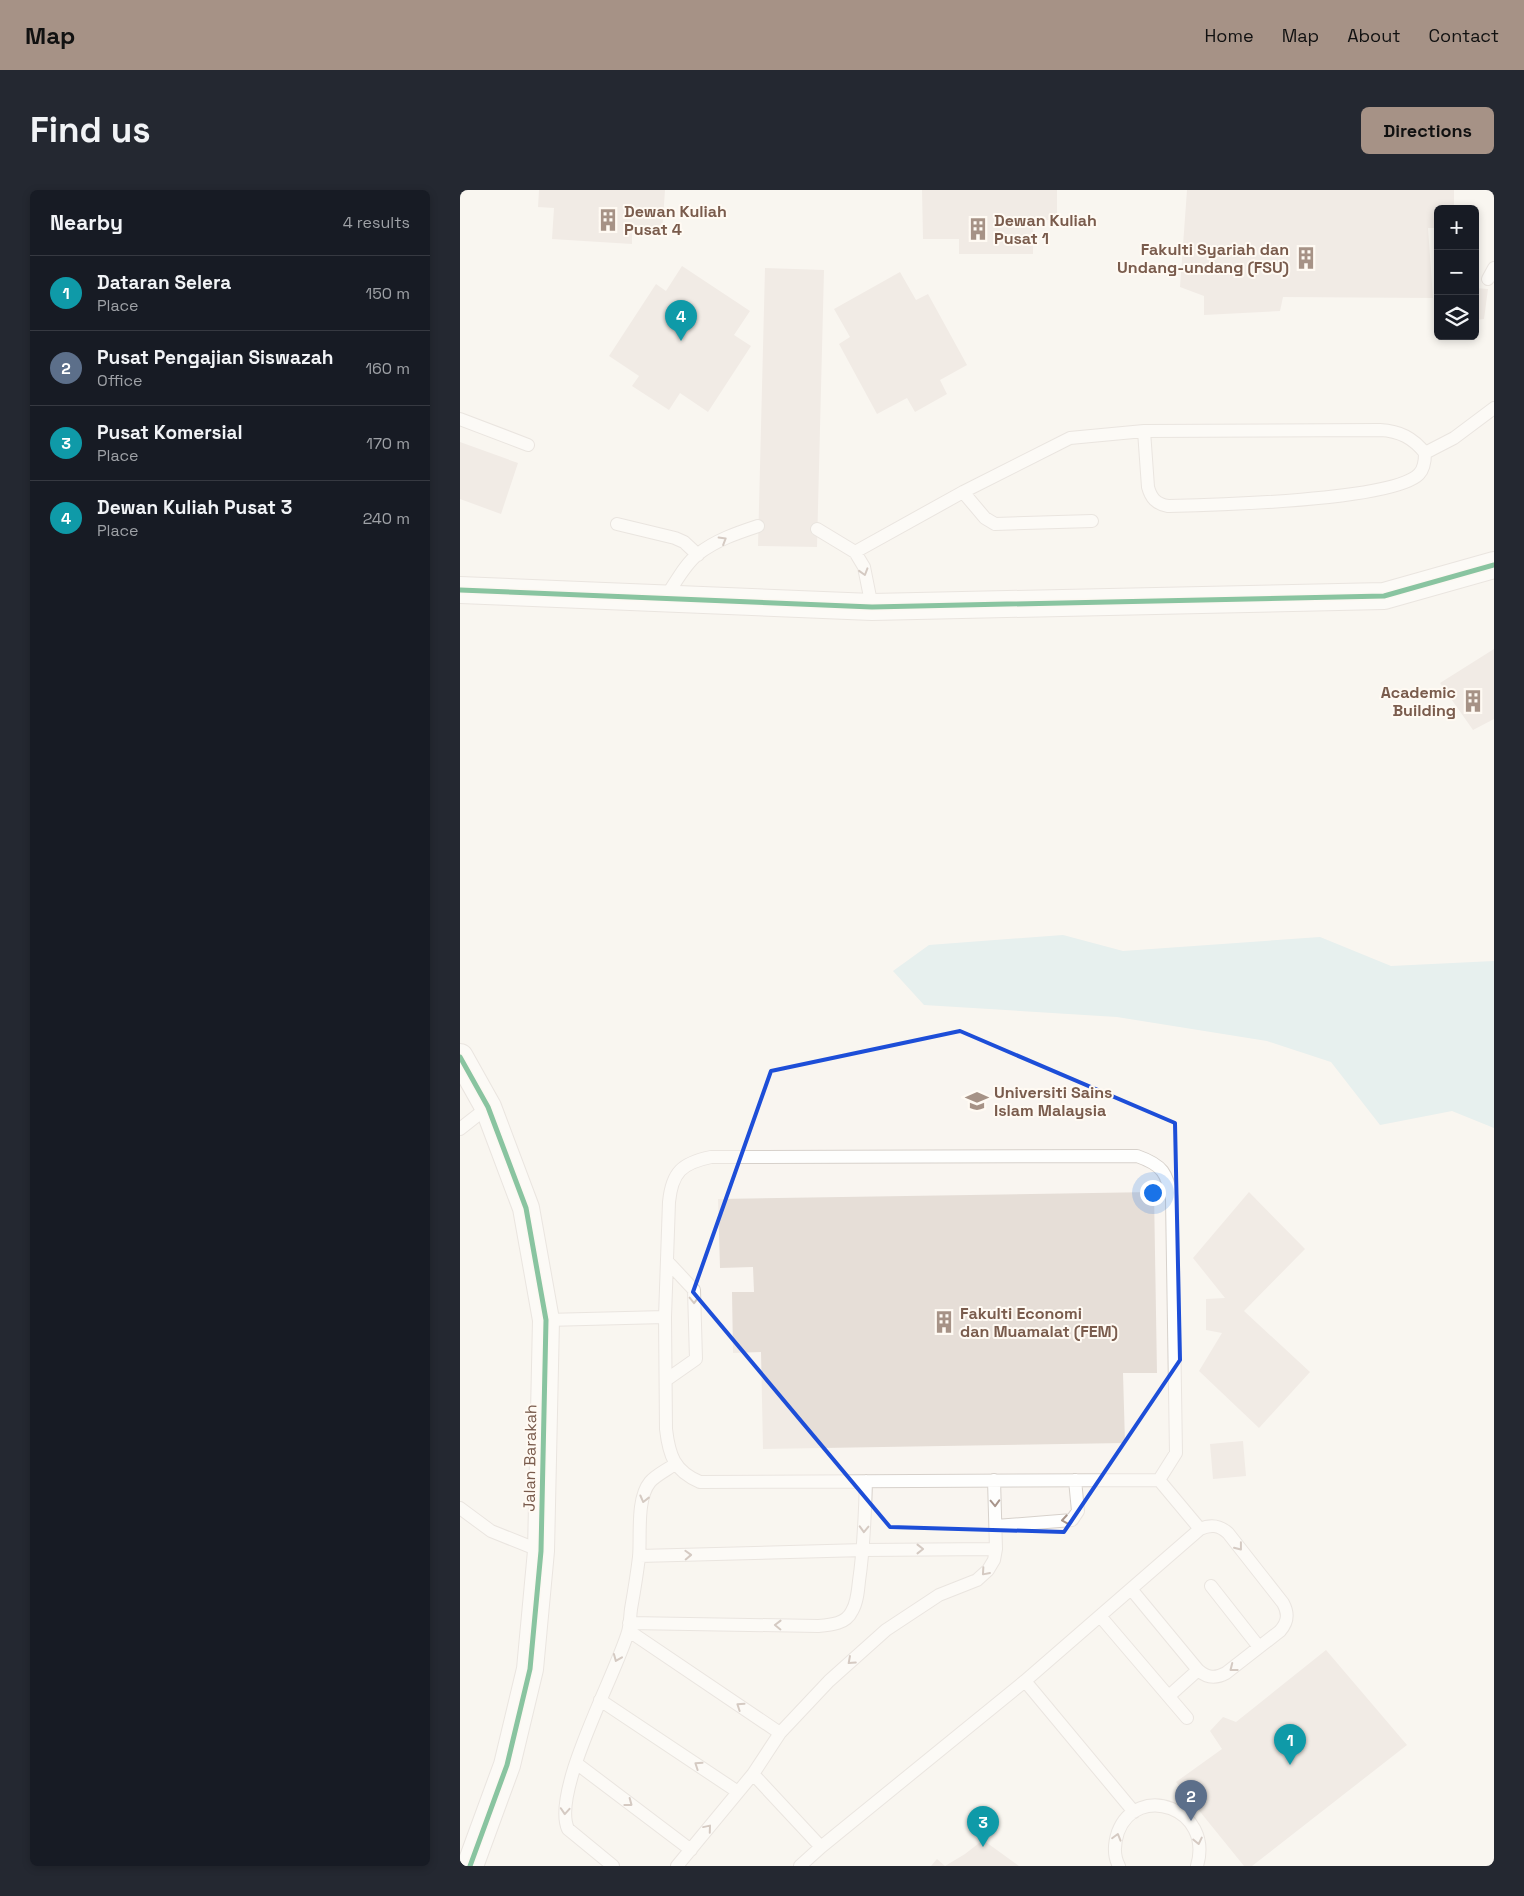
<!DOCTYPE html>
<html lang="en">
<head>
<meta charset="utf-8">
<style>
  body { margin:0; font-family:"Space Grotesk",sans-serif; background:#242831; color:#f1f3f6 }
  .controls { position:absolute; right:15px; top:15px; display:grid; overflow:hidden; border-radius:8px; box-shadow:0 2px 8px #0003 }
  .controls button { width:45px; height:45px; display:grid; place-items:center; padding:0; border:0; border-bottom:1px solid #363941; background:#171b24; color:#f1f3f6; font:25px sans-serif }
  .you { position:absolute; left:692px; top:1002px; width:18px; height:18px; margin:-12px; border:4px solid #fff; border-radius:50%; background:#1a73e8; box-shadow:0 0 0 8px #1a73e833 }
  .badge { display:grid; place-items:center; width:32px; height:32px; border-radius:50%; background:#a69286; color:#fff; font-size:16px; font-weight:700 }
  .pin { position:absolute; translate:-50% -41px; filter:drop-shadow(0 1px 2px #0008) }
  .pin::after { content:''; position:absolute; top:26px; width:18px; height:15px; background:inherit; clip-path:polygon(0 0,100% 0,50% 100%) }
  .list { margin:0; padding:0; list-style:none }
  h2 { display:flex; justify-content:space-between; align-items:center; height:65px; margin:0; padding:0 20px; font-size:21px }
  h2 small { font-size:16px; font-weight:400; color:#9ea1a6 }
  .list li { display:grid; grid-template-columns:32px 1fr auto; gap:15px; align-items:center; box-sizing:border-box; height:75px; padding:0 20px; border-top:1px solid #363941 }
  .list b { display:block; font-size:19px; white-space:nowrap }
  .list p { margin:0; font-size:16px; white-space:nowrap; color:#9ea1a6 }
  .list em { font-size:16px; font-style:normal; color:#9ea1a6 }
  .icon { flex:none; width:28px; height:28px; fill:none; stroke:currentColor; stroke-width:2; stroke-linecap:round; stroke-linejoin:round }
  .map { position:relative; flex:none; width:1034px; height:1676px; overflow:hidden; border-radius:8px }
  header { display:flex; align-items:center; gap:30px; box-sizing:border-box; height:70px; padding:0 25px; background:#a69286; color:#111 }
  header strong { font-size:24px }
  nav { display:flex; gap:28px; margin-inline-start:auto; font-size:18px }
  .intro { display:flex; align-items:center; justify-content:space-between; box-sizing:border-box; height:120px; padding:0 30px }
  h1 { margin:0; font-size:35px }
  .button { padding:12px 22px; border-radius:8px; background:#a69286; color:#111; font-size:18px; font-weight:700 }
  main { display:flex; gap:30px; padding:0 30px }
  aside { flex:1; background:#171b24; border-radius:8px; box-shadow:0 2px 8px #0003 }
  .map>svg:first-child { display:block }
  .water { fill:#d0e8ea }
  .building { fill:#e6ded7 }
  .lines { fill:none; stroke-linecap:round; stroke-linejoin:round }
  .service-casing { stroke:#d7d1cb; stroke-width:14 }
  .minor-casing { stroke:#d7d1cb; stroke-width:28 }
  .service { stroke:#fefefd; stroke-width:12 }
  .minor { stroke:#fefefd; stroke-width:26 }
  .cycleway-casing { stroke:#fffaf3; stroke-width:8 }
  .cycleway { stroke:#00873e; stroke-width:5 }
  .oneway { stroke:#a8958b }
  .marked { fill:none; stroke:#1d4ed8; stroke-width:4; stroke-linejoin:round }
  .labels { text-anchor:middle; dominant-baseline:central; stroke-width:4; stroke-linejoin:round; paint-order:stroke }
  .poi-label { font-size:16px; font-weight:bold; fill:#7a5c4d; stroke:#fffaf3; text-anchor:start }
  .street-label { font-size:16px; fill:#7a5c4d; stroke:#fffaf3 }
</style>
</head>
<body>
<header>
<strong>Map</strong>
<nav><a>Home</a><a>Map</a><a>About</a><a>Contact</a></nav>
</header>
<div class="intro"><h1>Find us</h1><a class="button">Directions</a></div>
<main>
<aside>
<h2>Nearby<small>4 results</small></h2>
<ul class="list">
<li><span class="badge" style="background:#0f9aa8">1</span><div><b>Dataran Selera</b><p>Place</p></div><em>150 m</em></li>
<li><span class="badge" style="background:#5c6f8a">2</span><div><b>Pusat Pengajian Siswazah</b><p>Office</p></div><em>160 m</em></li>
<li><span class="badge" style="background:#0f9aa8">3</span><div><b>Pusat Komersial</b><p>Place</p></div><em>170 m</em></li>
<li><span class="badge" style="background:#0f9aa8">4</span><div><b>Dewan Kuliah Pusat 3</b><p>Place</p></div><em>240 m</em></li>
</ul>
</aside>
<div class="map">
<svg width="1034" height="1676" viewBox="0 0 1034 1676">
  <rect width="100%" height="100%" fill="#f9f5f0"/>
  <path class="water" d="M603,745L663,761L860,747L931,776L1034,771V938L992,921L920,935L871,872L807,851L657,827L464,815L433,781L469,755Z"/>
  <path class="building" d="M79,0H205L202,44L172,42V54L92,49L94,18L78,17Z
    M462,0H597V30H573V64H499V49H463Z
    M727,0H994V19H978V38H968L973,108L823,107L820,121L744,125V106L720,97Z
    M222,76L290,121L274,145L291,156L248,222L220,203L209,220L172,196L179,186L149,166L196,94L206,101Z
    M305,78L364,80L357,357L298,356Z
    M440,82L456,110L468,104L507,175L480,190L487,204L455,222L447,208L417,224L379,154L390,147L374,119Z
    M1015,98L1028,99L1024,129L1015,130Z
    M0,252L58,273L41,324L0,309Z
    M1034,459V529L1013,540L980,493Z
    M694,1002L697,1183H663L665,1253L303,1259L301,1162L273,1163L272,1102H294L293,1077L260,1078L258,1009Z
    M789,1002L845,1059L784,1121L850,1182L799,1238L739,1181L762,1143L746,1140V1109L765,1108L733,1068Z
    M783,1251L786,1286L753,1289L750,1254Z
    M866,1460L947,1555L792,1676H784L716,1592L762,1559L750,1541L763,1527L776,1532Z
    M523,1650L559,1676H471L477,1669L485,1676L505,1664Z"/>
  <g class="lines">
    <defs>
      <path id="service" d="M1028,89L1034,78
        M0,229L68,255
        M965,263L994,248L1034,218
        M503,302L525,328L535,334L632,331
        M157,334L215,348L224,352L238,365
        M357,339L395,362L404,377L412,417
        M395,362L503,302L610,248L684,241L920,240C940,241 953,248 965,263C965,270 964,279 959,284C933,311 751,315 708,316C696,314 691,308 688,297L684,241
        M205,408C215,394 224,375 238,364C256,350 277,343 298,336
        M0,939L28,917
        M677,966C703,975 707,983 712,1009L716,1263L699,1290L240,1292C214,1281 209,1265 206,1239L205,1127L209,1012C212,982 222,973 251,967Z
        M86,1130L205,1127
        M206,1190L236,1169L234,1100L207,1071
        M699,1290L740,1339
        M0,1318L31,1341L81,1361
        M536,1336L612,1330L618,1321L615,1290
        M179,1366L404,1360L536,1359
        M751,1396L799,1457
        M640,1426L727,1528
        M169,1433L358,1436C371,1435 386,1434 392,1421C397,1413 398,1401 399,1391C404,1358 405,1325 406,1291
        M169,1441L320,1543
        M565,1491L674,1622
        M709,1506L738,1480
        M140,1510L278,1602
        M116,1573L231,1660
        M293,1584L361,1657
        M153,1676L108,1639C91,1602 156,1484 168,1442C170,1435 170,1427 171,1419C174,1402 177,1384 179,1367C181,1346 176,1309 190,1292C196,1285 207,1280 215,1274
        M217,1676L293,1584L320,1543L369,1491L426,1440L479,1405L517,1390L528,1380L534,1370L536,1359L534,1290
        M340,1676L361,1657L565,1491L740,1339C751,1334 759,1335 768,1343L823,1413C829,1424 828,1432 820,1441L766,1483C755,1489 747,1488 738,1480L671,1399
        M659,1676C653,1665 654,1654 658,1642C677,1592 754,1618 737,1676"/>
      <path id="minor" d="M0,400L412,417L924,406L1034,375
        M0,867L28,917L66,1018L86,1130L81,1361L70,1479L47,1575L10,1676"/>
    </defs>
    <use href="#service" class="service-casing"/>
    <use href="#minor" class="minor-casing"/>
    <use href="#service" class="service"/>
    <use href="#minor" class="minor"/>
    <defs>
      <path id="cycleway" d="M0,400L412,417L924,406L1034,375
        M0,867L28,917L66,1018L86,1130L81,1361L70,1479L47,1575L10,1676"/>
    </defs>
    <use href="#cycleway" class="cycleway-casing"/>
    <use href="#cycleway" class="cycleway"/>
  </g>
  <defs><path id="oneway-chevron" d="M-2-3.5L2.5 0L-2 3.5" fill="none" stroke-width="1.6" stroke-linecap="round" stroke-linejoin="round" transform="scale(1.25)"/></defs>
  <g class="oneway">
    <use href="#oneway-chevron" transform="translate(263 350) rotate(-31)"/>
    <use href="#oneway-chevron" transform="translate(404 382) rotate(73)"/>
    <use href="#oneway-chevron" transform="translate(234 1110) rotate(88)"/>
    <use href="#oneway-chevron" transform="translate(184 1309) rotate(104)"/>
    <use href="#oneway-chevron" transform="translate(535 1313) rotate(88)"/>
    <use href="#oneway-chevron" transform="translate(605 1330) rotate(171)"/>
    <use href="#oneway-chevron" transform="translate(404 1339) rotate(92)"/>
    <use href="#oneway-chevron" transform="translate(779 1357) rotate(52)"/>
    <use href="#oneway-chevron" transform="translate(460 1359)"/>
    <use href="#oneway-chevron" transform="translate(228 1365) rotate(-2)"/>
    <use href="#oneway-chevron" transform="translate(525 1382) rotate(131)"/>
    <use href="#oneway-chevron" transform="translate(318 1435) rotate(-179)"/>
    <use href="#oneway-chevron" transform="translate(157 1468) rotate(112)"/>
    <use href="#oneway-chevron" transform="translate(391 1471) rotate(138)"/>
    <use href="#oneway-chevron" transform="translate(773 1478) rotate(142)"/>
    <use href="#oneway-chevron" transform="translate(280 1516) rotate(-146)"/>
    <use href="#oneway-chevron" transform="translate(238 1575) rotate(-146)"/>
    <use href="#oneway-chevron" transform="translate(169 1613) rotate(37)"/>
    <use href="#oneway-chevron" transform="translate(105 1621) rotate(94)"/>
    <use href="#oneway-chevron" transform="translate(248 1638) rotate(-50)"/>
    <use href="#oneway-chevron" transform="translate(657 1647) rotate(-74)"/>
    <use href="#oneway-chevron" transform="translate(738 1651) rotate(78)"/>
  </g>
  <path d="M0 0H1034V1676H0ZM500,841L715,933L720,1170L604,1342L430,1337L233,1102L311,881Z" fill="#f9f5f0" fill-opacity=".55" fill-rule="evenodd"/>
  <path class="marked" d="M500,841L715,933L720,1170L604,1342L430,1337L233,1102L311,881Z"/>
  <defs>
    <symbol id="building-bare" viewBox="-9 -9 18 18"><path d="M-4-6H4V6H1V3H-1V6H-4ZM-2.5-4.3h1.7v1.8h-1.7ZM.8-4.3h1.7v1.8H.8ZM-2.5-1h1.7V.8h-1.7ZM.8-1h1.7V.8H.8Z" fill="#a69286" stroke="#fffaf3" stroke-width="2.5" paint-order="stroke"/></symbol>
    <symbol id="university-bare" viewBox="-9 -9 18 18"><path d="M0-5L7-2L0 1L-7-2ZM-4 1L0 2.5L4 1V4Q0 6-4 4Z" fill="#a69286" stroke="#fffaf3" stroke-width="2.5" paint-order="stroke"/></symbol>
  </defs>
  <g fill-rule="evenodd">
    <use href="#building-bare" x="132" y="14" width="32" height="32"/>
    <use href="#building-bare" x="502" y="23" width="32" height="32"/>
    <use href="#building-bare" x="830" y="52" width="32" height="32"/>
    <use href="#building-bare" x="997" y="495" width="32" height="32"/>
    <use href="#university-bare" x="501" y="895" width="32" height="32"/>
    <use href="#building-bare" x="468" y="1116" width="32" height="32"/>
  </g>
  <g class="labels">
    <g class="poi-label">
      <text x="164" y="21">Dewan Kuliah<tspan x="164" dy="18">Pusat 4</tspan></text>
      <text x="534" y="30">Dewan Kuliah<tspan x="534" dy="18">Pusat 1</tspan></text>
      <text x="829" y="59" text-anchor="end">Fakulti Syariah dan<tspan x="829" dy="18">Undang-undang (FSU)</tspan></text>
      <text x="996" y="502" text-anchor="end">Academic<tspan x="996" dy="18">Building</tspan></text>
      <text x="534" y="902">Universiti Sains<tspan x="534" dy="18">Islam Malaysia</tspan></text>
      <text x="500" y="1123">Fakulti Economi<tspan x="500" dy="18">dan Muamalat (FEM)</tspan></text>
    </g>
    <g class="street-label">
      <text transform="translate(70 1268) rotate(-89)">Jalan Barakah</text>
    </g>
  </g>
</svg>
<div class="controls">
<button>+</button>
<button>−</button>
<button><svg class="icon" aria-label="layers" viewBox="0 0 24 24"><path d="M12 4l9 5-9 5-9-5zM3 14l9 5 9-5"/></svg></button>
</div>
<div class="you"></div>
<div class="pin badge" style="left:830px;top:1575px;background:#0f9aa8">1</div>
<div class="pin badge" style="left:731px;top:1631px;background:#5c6f8a">2</div>
<div class="pin badge" style="left:523px;top:1657px;background:#0f9aa8">3</div>
<div class="pin badge" style="left:221px;top:151px;background:#0f9aa8">4</div>
</div>
</main>
</body>
</html>
